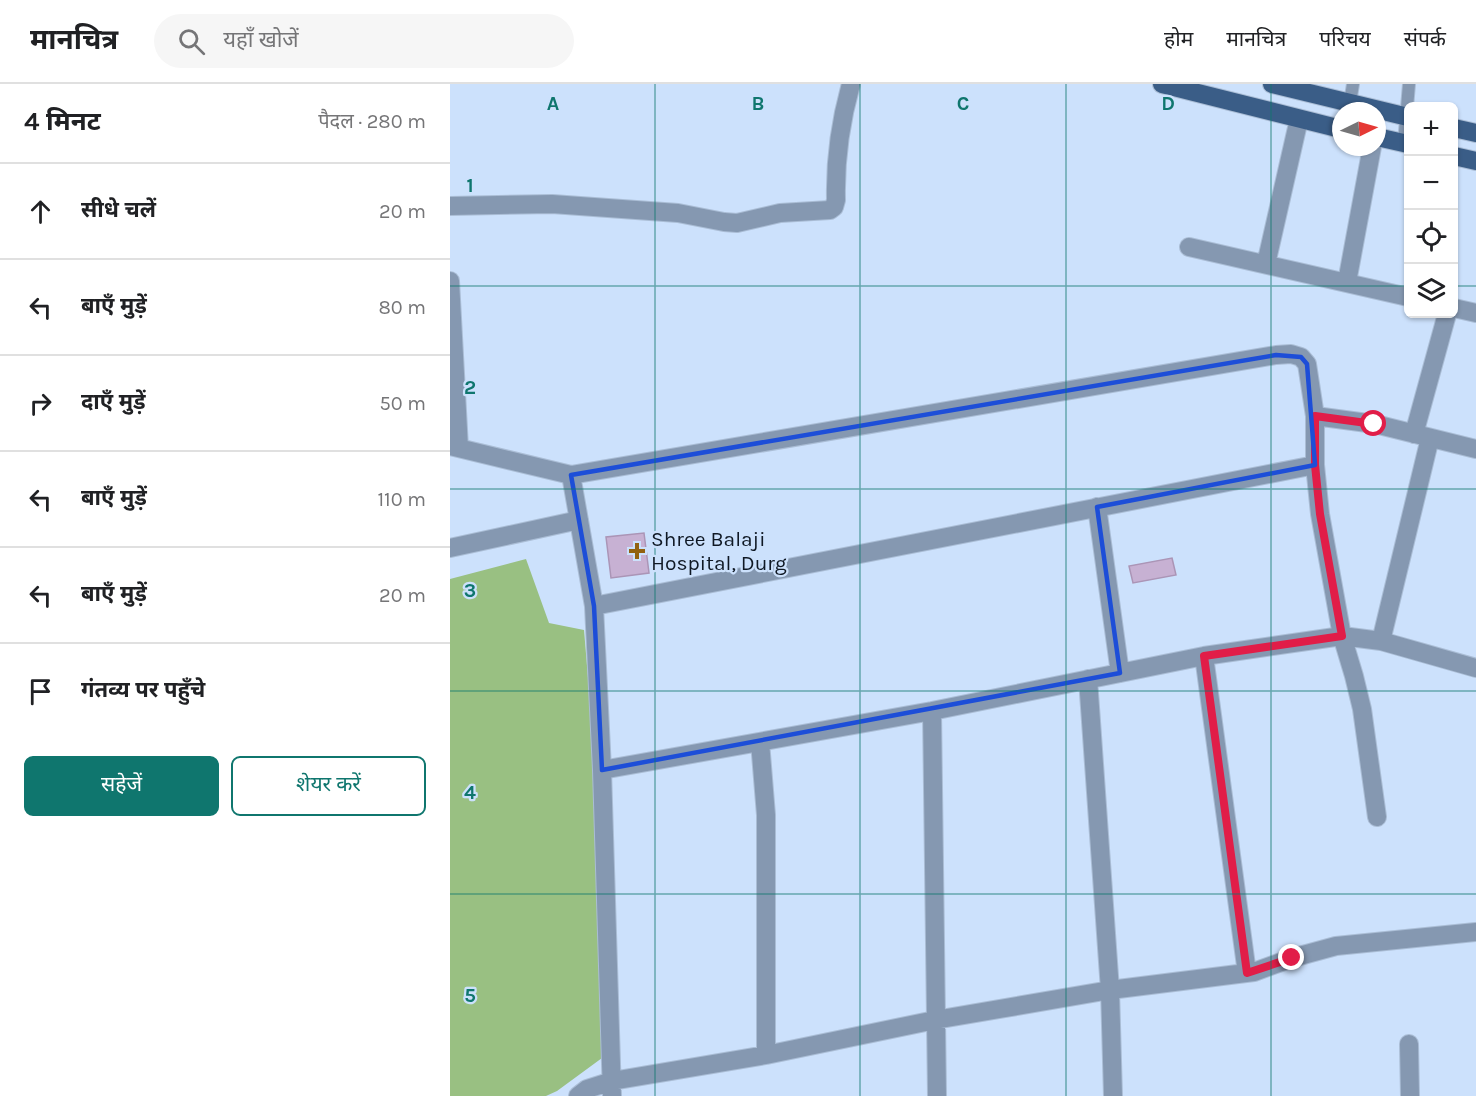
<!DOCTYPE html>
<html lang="hi">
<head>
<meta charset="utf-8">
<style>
  body { margin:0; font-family:Karla,"Noto Sans Devanagari",sans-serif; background:#f6f6f6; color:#202124 }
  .controls { position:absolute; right:18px; top:18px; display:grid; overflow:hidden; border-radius:9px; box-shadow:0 2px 4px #0004 }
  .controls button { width:54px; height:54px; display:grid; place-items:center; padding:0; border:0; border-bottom:2px solid #e0e0e0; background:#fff; color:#202124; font:30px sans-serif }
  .compass { position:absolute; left:882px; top:18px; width:54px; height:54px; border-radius:50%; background:#fff; box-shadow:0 2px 4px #0004; rotate:85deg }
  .stop { position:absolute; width:18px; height:18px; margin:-14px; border:4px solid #e11d48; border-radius:50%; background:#fff }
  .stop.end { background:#e11d48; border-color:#fff; box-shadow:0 2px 6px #0008 }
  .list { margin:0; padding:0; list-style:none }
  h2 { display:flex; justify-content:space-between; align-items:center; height:78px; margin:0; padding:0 24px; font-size:26px }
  h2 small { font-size:20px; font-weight:400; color:#757577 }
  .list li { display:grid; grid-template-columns:39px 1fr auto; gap:18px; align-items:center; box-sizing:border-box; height:96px; padding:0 24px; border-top:2px solid #e0e0e0 }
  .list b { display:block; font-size:22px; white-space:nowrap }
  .list em { font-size:20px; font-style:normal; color:#757577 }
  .actions { display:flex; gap:12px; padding:18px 24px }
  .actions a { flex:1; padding:14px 0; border:2px solid #0f766e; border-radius:9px; text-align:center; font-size:21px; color:#0f766e }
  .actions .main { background:#0f766e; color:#fff }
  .icon { flex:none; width:33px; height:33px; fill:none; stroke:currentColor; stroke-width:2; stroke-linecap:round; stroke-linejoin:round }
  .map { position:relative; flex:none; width:1026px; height:1012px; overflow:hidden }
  header { display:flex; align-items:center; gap:36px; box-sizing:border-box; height:84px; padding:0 30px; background:#fff; border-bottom:2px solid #e0e0e0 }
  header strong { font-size:28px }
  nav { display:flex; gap:33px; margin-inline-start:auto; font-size:21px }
  .search { width:420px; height:54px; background:#f6f6f6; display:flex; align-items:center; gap:15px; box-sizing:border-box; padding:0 21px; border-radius:33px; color:#757577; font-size:22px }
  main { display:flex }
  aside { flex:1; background:#fff }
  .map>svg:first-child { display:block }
  .water { fill:#99c082 }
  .building { fill:#c7b1d3; stroke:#ab95b6; stroke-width:1.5 }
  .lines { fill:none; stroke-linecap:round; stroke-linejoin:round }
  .lane-casing { stroke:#aabdd5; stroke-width:14 }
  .street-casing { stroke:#aabdd5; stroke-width:20 }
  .primary-casing { stroke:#aabdd5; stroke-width:20 }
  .lane { stroke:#8598b1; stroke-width:12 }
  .street { stroke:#8598b1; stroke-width:18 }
  .primary { stroke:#3a5d87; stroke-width:18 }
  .route { stroke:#e11d48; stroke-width:8 }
  .marked { fill:none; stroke:#1d4ed8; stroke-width:4.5; stroke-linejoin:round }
  .grid { fill:none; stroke:#0f766e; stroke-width:1.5; stroke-opacity:0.55 }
  .poi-dot { fill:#926210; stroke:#cce1fc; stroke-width:2 }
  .labels { text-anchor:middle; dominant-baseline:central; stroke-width:4.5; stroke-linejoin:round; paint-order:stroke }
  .poi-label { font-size:21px; fill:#0f1824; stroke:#cce1fc; text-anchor:start }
  .grid-label { font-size:20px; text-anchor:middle; font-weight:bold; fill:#0f766e; stroke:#cce1fc; stroke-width:4.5; stroke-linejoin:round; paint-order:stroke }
</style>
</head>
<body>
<header>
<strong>मानचित्र</strong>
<div class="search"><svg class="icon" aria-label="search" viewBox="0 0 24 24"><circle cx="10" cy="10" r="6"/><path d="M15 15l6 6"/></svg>यहाँ खोजें</div>
<nav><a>होम</a><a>मानचित्र</a><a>परिचय</a><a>संपर्क</a></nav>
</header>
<main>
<aside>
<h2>4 मिनट<small>पैदल · 280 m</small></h2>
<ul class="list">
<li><svg class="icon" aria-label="ahead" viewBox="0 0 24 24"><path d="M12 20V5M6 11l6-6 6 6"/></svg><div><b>सीधे चलें</b></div><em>20 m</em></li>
<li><svg class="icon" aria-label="left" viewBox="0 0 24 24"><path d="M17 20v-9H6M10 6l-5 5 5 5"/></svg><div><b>बाएँ मुड़ें</b></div><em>80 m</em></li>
<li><svg class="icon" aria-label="right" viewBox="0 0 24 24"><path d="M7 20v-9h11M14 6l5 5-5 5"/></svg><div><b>दाएँ मुड़ें</b></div><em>50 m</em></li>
<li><svg class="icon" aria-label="left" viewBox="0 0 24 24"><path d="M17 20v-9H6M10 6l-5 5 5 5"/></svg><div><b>बाएँ मुड़ें</b></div><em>110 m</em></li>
<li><svg class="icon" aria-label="left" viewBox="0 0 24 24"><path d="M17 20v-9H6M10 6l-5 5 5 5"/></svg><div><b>बाएँ मुड़ें</b></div><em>20 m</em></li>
<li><svg class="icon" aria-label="arrive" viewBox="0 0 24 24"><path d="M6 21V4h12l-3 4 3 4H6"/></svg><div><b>गंतव्य पर पहुँचे</b></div></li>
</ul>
<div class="actions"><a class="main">सहेजें</a><a>शेयर करें</a></div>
</aside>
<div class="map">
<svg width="1026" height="1012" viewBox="0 0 1026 1012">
  <rect width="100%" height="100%" fill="#cce1fc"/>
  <path class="water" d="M76,475L99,539L134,546L142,641L146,728L145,761L154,906L152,974L107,1007L96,1012H0V495Z"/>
  <path class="building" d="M194,449L199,489L161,494L156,453Z
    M722,474L726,491L683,499L679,482Z"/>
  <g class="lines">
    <defs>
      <path id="lane" d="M900,19L903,0
        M954,59L959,0"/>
      <path id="street" d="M0,122L102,120L228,129L274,138L287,139L330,129L380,126L384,123L386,116C385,75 390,39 401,0
        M739,163L958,213
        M816,180L849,35
        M0,197L9,364
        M897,198L922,63
        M1004,224L1026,229
        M865,332L925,340L1026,365
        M964,350L997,230
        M0,362L121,391L826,271L841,270L851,273L857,280L865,332V381L870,430L892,552L904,592L912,625L927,733
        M121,391L144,522L152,686L162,1012
        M647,423L670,589
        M0,464L129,436
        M144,522L865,381
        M931,557L980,354
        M754,572L797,889
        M638,595L660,906L663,1012
        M482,627L487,1012
        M310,658L316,731V971
        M152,686L482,627L754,572L892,552L931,557L1026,584
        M959,960L960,1012
        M128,1012L137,1005L162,997L316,971L485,936L660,906L804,888L842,874L886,862L1026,848"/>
      <path id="primary" d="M712,0L891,45
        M822,0L958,33
        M1004,44L1026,49
        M927,53L958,60
        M1004,72L1026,77"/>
    </defs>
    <use href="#lane" class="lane-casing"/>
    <use href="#street" class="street-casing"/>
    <use href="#primary" class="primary-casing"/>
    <use href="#lane" class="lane"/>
    <use href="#street" class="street"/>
    <use href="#primary" class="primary"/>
  </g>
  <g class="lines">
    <path class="route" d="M842,874L797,889L754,572L892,552L870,430L865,381V332L924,340"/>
  </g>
  <path class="marked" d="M826,271L851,273L857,280L865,381L647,423L670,589L152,686L144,522L121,391Z"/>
  <path class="grid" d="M205,0V1012M410,0V1012M616,0V1012M821,0V1012M0,202H958M1004,202H1026M0,405H1026M0,607H1026M0,810H1026"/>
  <path class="poi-dot" d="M184 458h6v6h6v6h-6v6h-6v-6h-6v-6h6z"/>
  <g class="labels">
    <g class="poi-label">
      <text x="201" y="455">Shree Balaji<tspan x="201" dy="24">Hospital, Durg</tspan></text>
    </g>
  </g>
  <g class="grid-label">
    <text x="103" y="26">A</text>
    <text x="308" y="26">B</text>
    <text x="513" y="26">C</text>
    <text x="718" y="26">D</text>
    <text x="20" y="108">1</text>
    <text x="20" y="310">2</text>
    <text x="20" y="513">3</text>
    <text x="20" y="715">4</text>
    <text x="20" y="918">5</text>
  </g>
</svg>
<div class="controls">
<button>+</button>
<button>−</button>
<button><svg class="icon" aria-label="locate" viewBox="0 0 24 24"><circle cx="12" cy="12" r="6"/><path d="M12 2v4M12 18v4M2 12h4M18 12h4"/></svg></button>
<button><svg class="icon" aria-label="layers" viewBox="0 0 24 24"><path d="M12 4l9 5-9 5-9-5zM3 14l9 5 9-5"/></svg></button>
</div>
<svg class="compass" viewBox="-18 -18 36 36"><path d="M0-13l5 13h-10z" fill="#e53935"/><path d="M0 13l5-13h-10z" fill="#757577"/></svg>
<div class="stop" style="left:924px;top:340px"></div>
<div class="stop end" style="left:842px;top:874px"></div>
</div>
</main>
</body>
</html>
